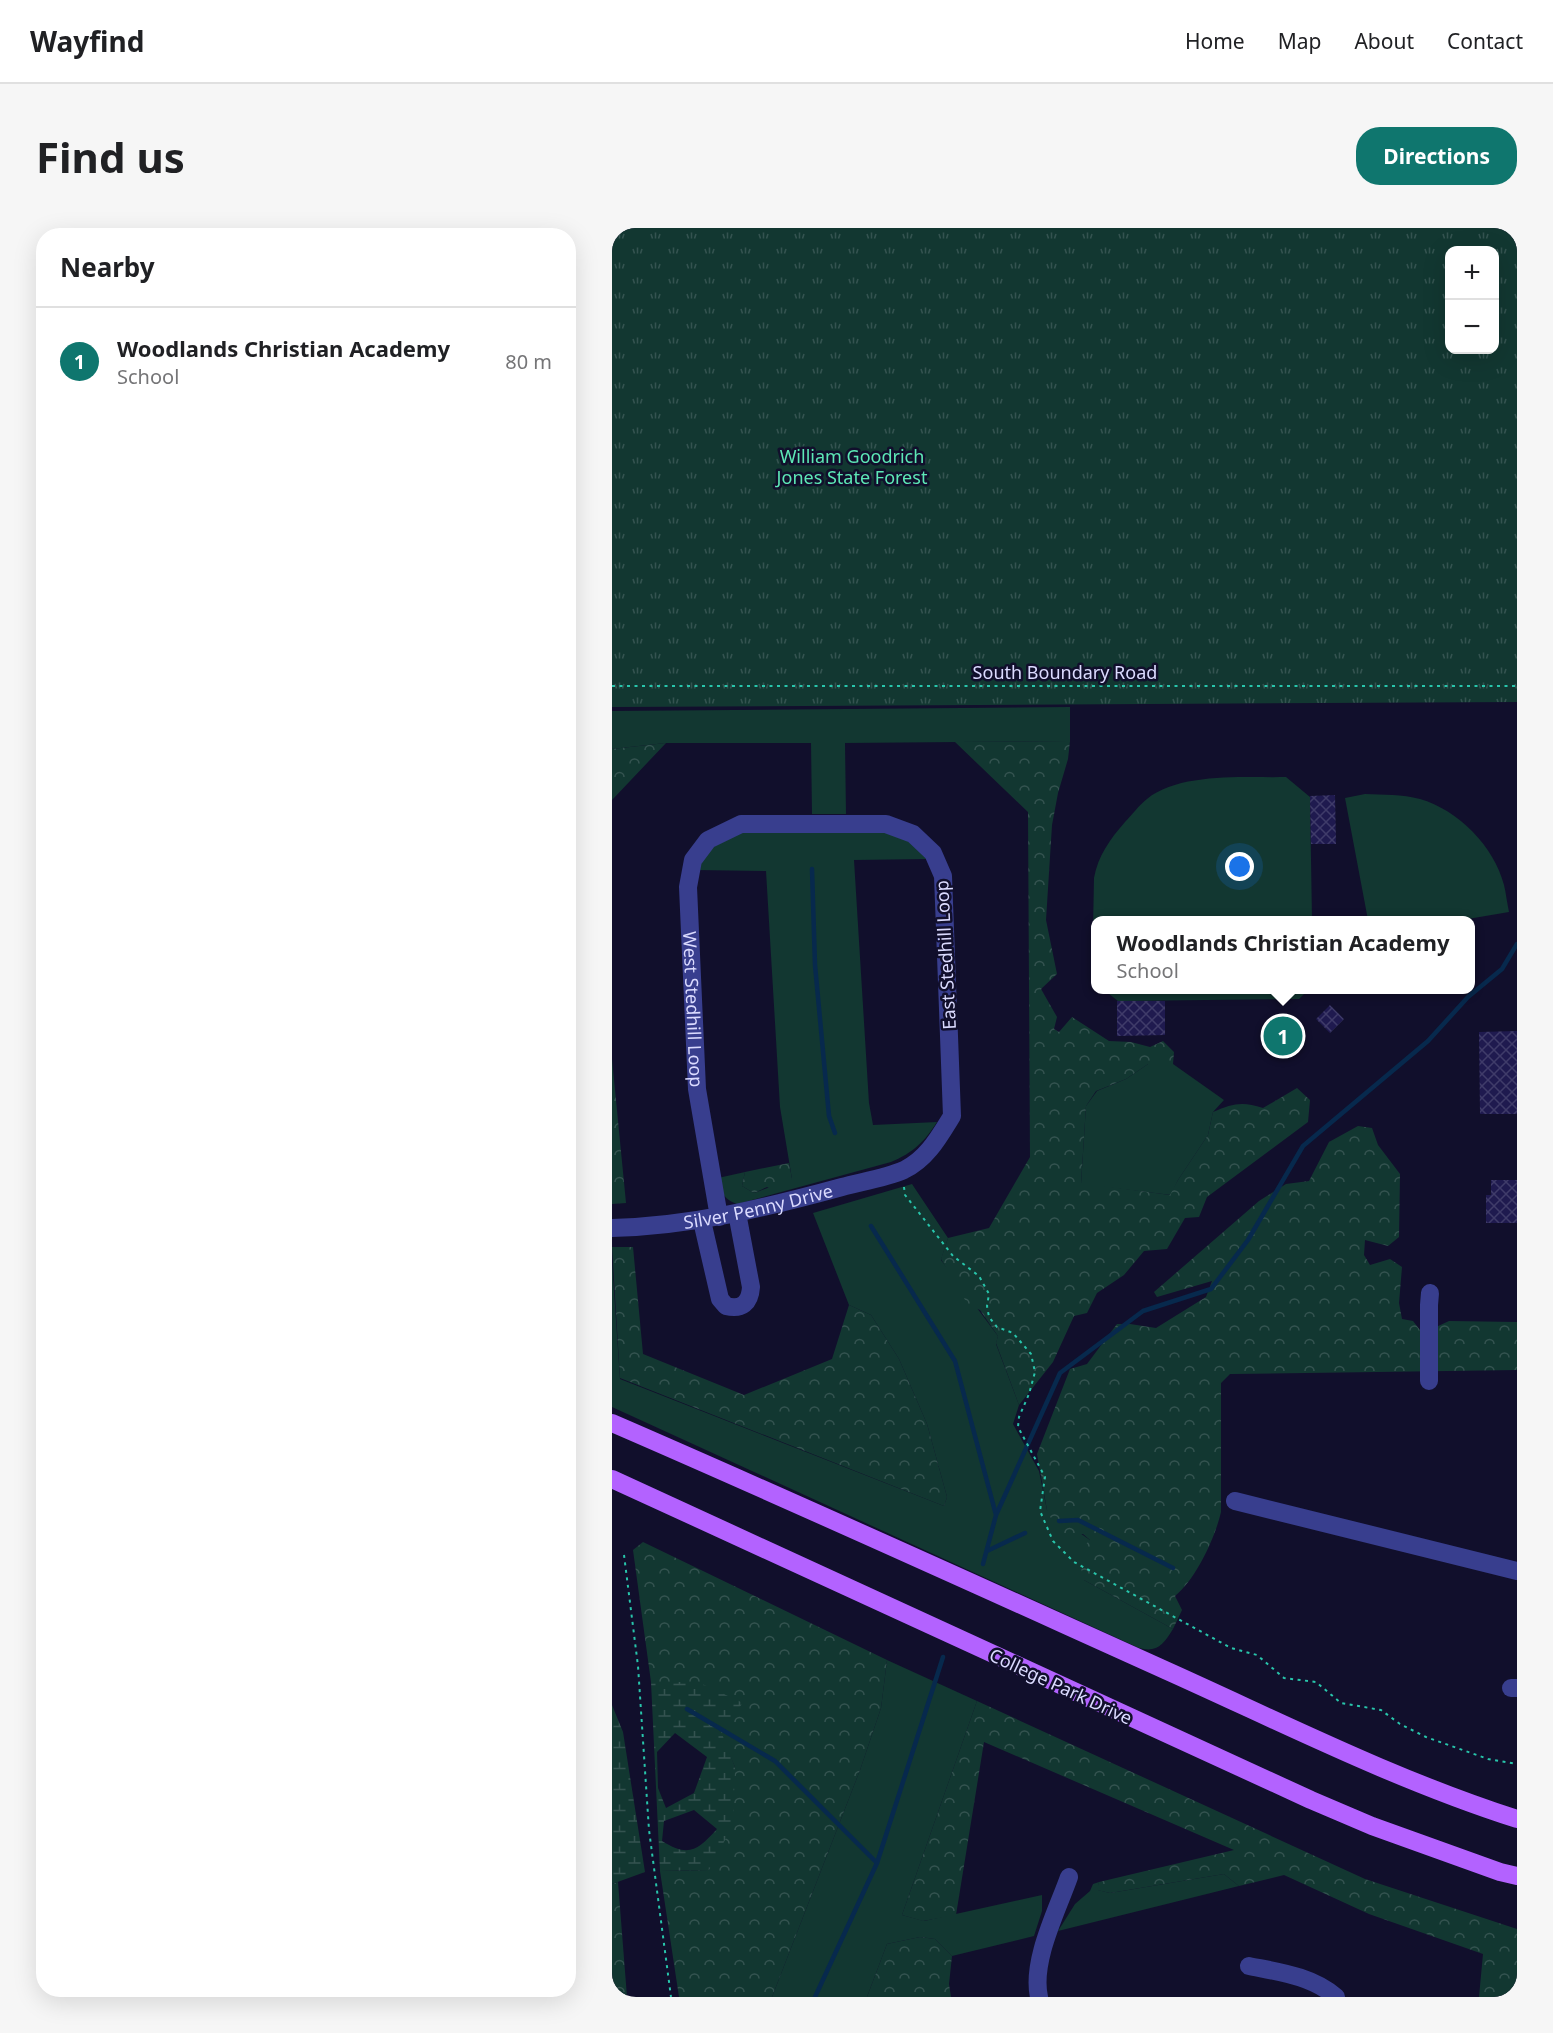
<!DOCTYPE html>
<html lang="en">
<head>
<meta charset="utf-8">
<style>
  body { margin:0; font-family:"Noto Sans",sans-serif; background:#f6f6f6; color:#202124 }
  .controls { position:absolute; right:18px; top:18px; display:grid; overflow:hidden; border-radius:12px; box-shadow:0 6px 24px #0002 }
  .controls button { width:54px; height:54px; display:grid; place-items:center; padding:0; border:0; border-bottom:2px solid #e0e0e0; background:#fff; color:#202124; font:30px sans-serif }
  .you { position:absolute; left:628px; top:639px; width:21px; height:21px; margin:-15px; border:4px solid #fff; border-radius:50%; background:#1a73e8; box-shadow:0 0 0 9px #1a73e833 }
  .badge { display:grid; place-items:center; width:39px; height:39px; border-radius:50%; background:#0f766e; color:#fff; font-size:20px; font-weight:700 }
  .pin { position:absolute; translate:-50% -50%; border:3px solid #fff; box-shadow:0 2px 6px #0006 }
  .popup { position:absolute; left:479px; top:688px; width:384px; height:78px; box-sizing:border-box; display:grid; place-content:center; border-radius:12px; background:#fff; filter:drop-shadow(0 2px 4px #0005); font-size:20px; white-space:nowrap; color:#757577 }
  .popup b { font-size:22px; color:#202124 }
  .popup::after { content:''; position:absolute; left:50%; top:100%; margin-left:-12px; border:12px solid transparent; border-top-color:#fff }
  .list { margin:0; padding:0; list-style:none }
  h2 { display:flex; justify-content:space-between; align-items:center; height:78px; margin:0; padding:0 24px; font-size:26px }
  h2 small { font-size:20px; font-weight:400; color:#757577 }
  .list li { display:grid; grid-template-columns:39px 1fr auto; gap:18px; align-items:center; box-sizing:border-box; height:108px; padding:0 24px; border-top:2px solid #e0e0e0 }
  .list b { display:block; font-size:22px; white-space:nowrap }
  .list p { margin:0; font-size:20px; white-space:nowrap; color:#757577 }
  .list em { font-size:20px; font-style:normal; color:#757577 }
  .map { position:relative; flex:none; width:905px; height:1769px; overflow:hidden; border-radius:24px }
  header { display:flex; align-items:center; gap:36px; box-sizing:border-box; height:84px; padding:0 30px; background:#fff; border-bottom:2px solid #e0e0e0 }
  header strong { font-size:28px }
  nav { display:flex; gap:33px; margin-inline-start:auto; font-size:21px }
  .intro { display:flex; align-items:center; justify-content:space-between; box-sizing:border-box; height:144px; padding:0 36px }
  h1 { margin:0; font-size:42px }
  .button { padding:15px 27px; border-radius:24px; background:#0f766e; color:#fff; font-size:21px; font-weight:700 }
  main { display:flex; gap:36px; padding:0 36px }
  aside { flex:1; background:#fff; border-radius:24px; box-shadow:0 6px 24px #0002 }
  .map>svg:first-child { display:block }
  .grass { fill:#123731 }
  .forest { fill:url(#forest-crowns) }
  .wetland { fill:url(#wetland-marsh); fill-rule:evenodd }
  .park { fill:url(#park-tufts); fill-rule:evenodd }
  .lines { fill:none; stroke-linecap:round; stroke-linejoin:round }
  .stream { stroke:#07294d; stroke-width:4.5 }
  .building { fill:url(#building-cross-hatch) }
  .path { stroke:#28c5ab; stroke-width:2; stroke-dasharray:3 4.5; stroke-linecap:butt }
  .minor { stroke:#383e8e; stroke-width:18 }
  .major { stroke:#b362ff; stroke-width:18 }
  .labels { text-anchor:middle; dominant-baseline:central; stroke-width:5; stroke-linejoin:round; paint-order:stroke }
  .park-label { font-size:18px; fill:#5de8b6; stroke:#110f2c }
  .street-label { font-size:18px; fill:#dbdbff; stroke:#110f2c }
</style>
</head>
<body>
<header>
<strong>Wayfind</strong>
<nav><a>Home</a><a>Map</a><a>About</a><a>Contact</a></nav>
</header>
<div class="intro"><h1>Find us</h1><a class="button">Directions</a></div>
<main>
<aside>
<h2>Nearby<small></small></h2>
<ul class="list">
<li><span class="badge">1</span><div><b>Woodlands Christian Academy</b><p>School</p></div><em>80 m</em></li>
</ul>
</aside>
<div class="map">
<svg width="905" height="1769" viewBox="0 0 905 1769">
  <defs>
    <pattern id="forest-crowns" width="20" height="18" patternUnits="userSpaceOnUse" patternTransform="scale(1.5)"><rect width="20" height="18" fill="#123731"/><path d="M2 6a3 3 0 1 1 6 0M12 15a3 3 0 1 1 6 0" fill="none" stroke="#345350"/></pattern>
    <pattern id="wetland-marsh" width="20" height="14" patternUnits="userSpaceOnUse" patternTransform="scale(1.5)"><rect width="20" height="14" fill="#123731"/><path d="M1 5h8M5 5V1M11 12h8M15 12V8" fill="none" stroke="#345350"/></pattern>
    <pattern id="park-tufts" width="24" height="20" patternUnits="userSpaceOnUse" patternTransform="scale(1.5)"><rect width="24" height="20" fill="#123731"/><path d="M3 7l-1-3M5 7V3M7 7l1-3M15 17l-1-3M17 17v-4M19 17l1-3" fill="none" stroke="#345350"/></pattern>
    <pattern id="building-cross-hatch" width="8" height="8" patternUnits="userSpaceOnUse" patternTransform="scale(1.5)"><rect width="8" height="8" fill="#1f1a4f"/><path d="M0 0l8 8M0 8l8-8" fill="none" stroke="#3f3b69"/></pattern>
  </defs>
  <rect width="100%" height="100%" fill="#110f2c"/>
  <path class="grass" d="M458,479V513L233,515L234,586H200L199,515H54L0,521V483Z
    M674,549L698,569L700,692H484L483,755L480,752L482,650C486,628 498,611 513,594C520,587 527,577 535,571C568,544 634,550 674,549Z
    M753,566C771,567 790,566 808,571C846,582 882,618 892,657C894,665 895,675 897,684L850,692H756L733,570Z
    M274,602L289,606L315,631L242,632L257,875L261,897L325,894C313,913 301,925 279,934L125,976C111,971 109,964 106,950L133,944L130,958L142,965L180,951L168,879L154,643L83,642L88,630L120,604Z
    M492,762H696L687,771L506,773Z
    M536,836H561L612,872L601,884L596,907L566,952L559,967L469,956L474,878L485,863L514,851Z
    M300,956L336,1010L329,1032L386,1108L384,1116L407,1177L401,1196L427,1243L435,1282L478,1312L472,1352L561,1401C552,1416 545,1425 527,1420L0,1179V1033L8,1151L332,1278L335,1269L315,1196L287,1131L259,1087L237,1077L201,985Z
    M275,1432L365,1473L290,1687L312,1693L430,1667V1683L422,1708L340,1728L323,1711L308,1709L275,1716L255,1769H160L248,1542L269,1480Z
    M612,1646L627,1658L446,1703L463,1676L478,1663L481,1656L487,1654L486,1662L498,1665Z"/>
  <path class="forest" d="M458,513L456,531L446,565L440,597L434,692L445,746L429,761L445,789L442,801L447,804L460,789L497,813L519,814L538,819L551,813L562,824L561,836H536L514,851L484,863L474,878L469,955L558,967L566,952L596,907L601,884C621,876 629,873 651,880L685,860L698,872L696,894L595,969L587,989L573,990L555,1021L532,1023L512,1047L485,1065L475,1085L462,1088L441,1134L407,1177L384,1115L386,1108L368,1082L356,1077L329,1031L336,1010L377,1000L418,929L416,584L343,514Z
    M54,515L0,572V521Z
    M0,831L14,975L0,976Z
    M746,898L760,900L766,917L788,946L787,1009L776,1018L753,1012L752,1027L758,1037L778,1031L790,1039L787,1075L790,1091L801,1093L808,1102L822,1100L837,1093L905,1094V1142L618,1146L609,1155V1284C603,1310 584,1351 563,1368L570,1382L561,1401L472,1352L465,1325L478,1312L471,1306L447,1307L435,1282L425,1226L458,1141L475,1136L505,1096H518L544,1100L594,1069L600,1053L545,1069L542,1064L647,973L674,956L697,953L717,914Z
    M177,935L180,951L177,958L163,963L155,959L142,965L130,958L133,944Z
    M0,1019H21L31,1126L132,1167L220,1131L237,1077L259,1087L287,1131L315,1196L335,1269L332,1278L8,1150Z
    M31,1314L275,1432L269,1480L248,1542L160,1769H67L48,1643L97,1642L123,1539L86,1454H39L21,1322Z
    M365,1473L753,1651L905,1701V1769H867L871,1726L757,1686L672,1647L627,1658L612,1646L498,1665L485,1662L487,1654L622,1622L372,1514L344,1687L311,1693L290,1687Z
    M6,1654L15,1769H0V1656Z
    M308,1709L323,1711L340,1728L337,1756L339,1769H255L275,1716Z"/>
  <path class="wetland" d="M39,1454H86L131,1475L108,1501L123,1539L121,1597L97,1642L48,1643ZM63,1505L95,1529L82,1565L54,1580L46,1560L45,1524ZM82,1582L105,1601C86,1622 77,1630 50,1613L52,1593Z
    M0,1477L11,1504L33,1644L0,1656Z"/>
  <path class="park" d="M0,0H905V474L0,479ZM837,22H882V122H837Z"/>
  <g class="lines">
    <path class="stream" d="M200,641L203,737L217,888L223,905
      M259,998L343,1133L384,1287L371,1336
      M384,1287L448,1145L531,1083L599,1061L636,1012L691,918L816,813L856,769L890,741L905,716
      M447,1293L466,1292L561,1340
      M375,1323L413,1305
      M75,1481L163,1533L265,1635
      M203,1769L265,1635L331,1429"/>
  </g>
  <path class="building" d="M723,567L724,616H699L698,568Z
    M505,773H553V807L505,808Z
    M718,777L732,791L718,805L704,791Z
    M905,803V886H868L867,804Z
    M879,952H905V995H874V967H879Z"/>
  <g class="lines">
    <path class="path" d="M0,458H905
      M292,959L293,967L341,1028L367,1048L377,1066L375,1078L377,1089L385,1099L401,1105L419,1126L423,1144L417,1166L407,1189L406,1199L433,1249L428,1283L441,1313L462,1334L619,1420L645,1427L672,1450L704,1454L729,1475L769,1482L788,1496L814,1509L876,1531L905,1536
      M12,1327L26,1438L37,1602L59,1769"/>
    <g class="minor">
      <path d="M90,993L108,1071L114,1078C130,1082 138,1075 139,1059L125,985"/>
      <path id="s1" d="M0,1000C79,998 153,980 230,959C248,954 274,950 292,942C315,931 327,909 340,888L331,648L321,625L301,606L274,596H129L96,612L81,632L76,659L85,861L107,989"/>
      <path d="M817,1153V1077L818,1065"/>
      <path d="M623,1273L905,1343"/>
      <path d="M899,1460H905"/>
      <path d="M637,1738C667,1744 700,1748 724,1769"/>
      <path d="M427,1769C419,1733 445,1683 457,1649"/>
    </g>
    <path class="major" d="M0,1195C185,1275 369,1359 553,1442C669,1494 783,1552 905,1591
      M0,1251L699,1572L760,1598L888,1644L905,1648"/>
  </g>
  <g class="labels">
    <g class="park-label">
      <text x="240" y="228">William Goodrich<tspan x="240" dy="21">Jones State Forest</tspan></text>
    </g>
    <g class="street-label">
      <text x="453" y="444">South Boundary Road</text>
      <text transform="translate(333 727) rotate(-93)">East Stedhill Loop</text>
      <text stroke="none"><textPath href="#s1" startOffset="1050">West Stedhill Loop</textPath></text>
      <text stroke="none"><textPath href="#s1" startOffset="148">Silver Penny Drive</textPath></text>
      <text transform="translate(449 1458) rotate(25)">College Park Drive</text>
    </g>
  </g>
</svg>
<div class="controls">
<button>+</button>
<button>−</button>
</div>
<div class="you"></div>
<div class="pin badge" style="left:671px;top:808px">1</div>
<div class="popup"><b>Woodlands Christian Academy</b>School</div>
</div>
</main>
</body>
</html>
